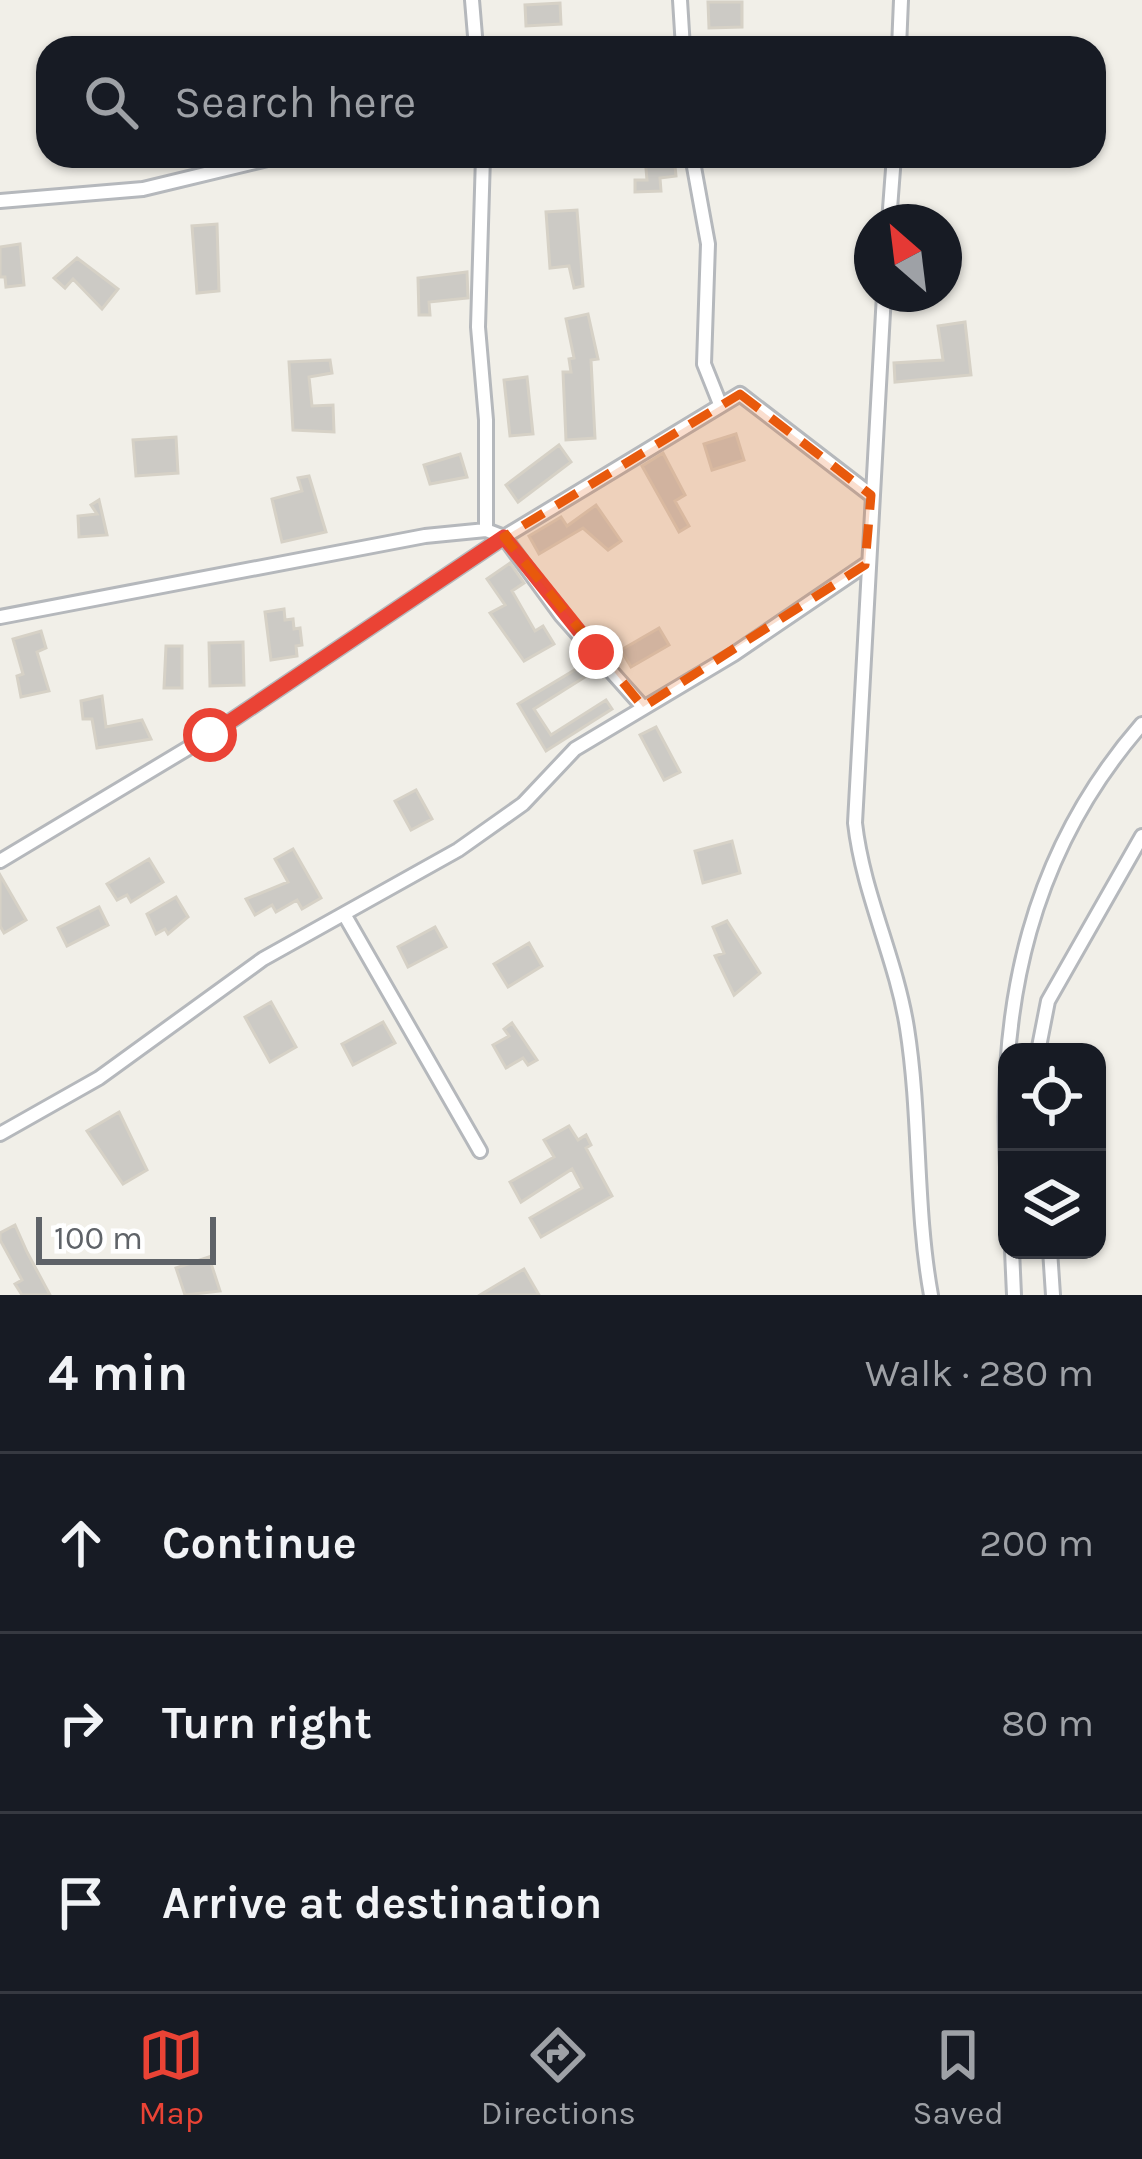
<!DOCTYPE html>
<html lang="en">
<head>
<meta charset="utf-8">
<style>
  body { margin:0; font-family:Karla,sans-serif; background:#242831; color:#f1f3f6 }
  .controls { position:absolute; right:36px; bottom:36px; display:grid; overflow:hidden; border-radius:24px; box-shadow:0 3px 9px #0004 }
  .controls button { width:108px; height:108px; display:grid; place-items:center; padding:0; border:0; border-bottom:3px solid #363941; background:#171b24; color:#f1f3f6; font:60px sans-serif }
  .compass { position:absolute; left:854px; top:204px; width:108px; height:108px; border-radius:50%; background:#171b24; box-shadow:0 3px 9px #0004; rotate:332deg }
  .scale { position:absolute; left:36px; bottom:30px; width:180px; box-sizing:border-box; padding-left:12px; border:6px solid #5f6368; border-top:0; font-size:33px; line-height:42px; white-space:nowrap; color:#5f6368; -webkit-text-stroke:9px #fff; paint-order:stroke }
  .stop { position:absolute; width:36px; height:36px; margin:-27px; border:9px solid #ea4335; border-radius:50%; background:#fff }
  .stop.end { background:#ea4335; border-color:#fff; box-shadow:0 3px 12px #0008 }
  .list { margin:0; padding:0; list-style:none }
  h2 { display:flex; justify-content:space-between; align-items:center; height:156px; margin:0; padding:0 48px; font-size:51px }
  h2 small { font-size:39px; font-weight:400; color:#9ea1a6 }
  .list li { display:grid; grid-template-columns:78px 1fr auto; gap:36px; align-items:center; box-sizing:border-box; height:180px; padding:0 48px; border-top:3px solid #363941 }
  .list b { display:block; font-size:45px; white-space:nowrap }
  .list em { font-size:39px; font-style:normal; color:#9ea1a6 }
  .icon { flex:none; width:66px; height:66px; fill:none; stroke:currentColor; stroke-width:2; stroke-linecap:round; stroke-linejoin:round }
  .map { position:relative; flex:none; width:1142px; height:1295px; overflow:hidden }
  .search { position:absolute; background:#171b24; box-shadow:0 3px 9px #0004; left:36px; right:36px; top:36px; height:132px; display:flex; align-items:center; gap:30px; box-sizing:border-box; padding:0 42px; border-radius:36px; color:#9ea1a6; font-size:45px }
  .sheet { height:696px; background:#171b24 }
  nav { display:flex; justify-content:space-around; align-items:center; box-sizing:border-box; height:168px; border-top:3px solid #363941; background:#171b24; font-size:33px; color:#9ea1a6 }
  nav a { display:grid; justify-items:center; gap:6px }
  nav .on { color:#ea4335 }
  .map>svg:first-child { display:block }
  .building { fill:#cccac5; stroke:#d6d1c6; stroke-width:3 }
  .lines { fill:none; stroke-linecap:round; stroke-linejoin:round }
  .street-casing { stroke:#b5b8bc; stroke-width:18 }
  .street { stroke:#fff; stroke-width:12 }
  .route { stroke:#ea4335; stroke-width:15 }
  .marked { fill:#e8590c; fill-opacity:0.2; stroke:#e8590c; stroke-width:9; stroke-dasharray:24 15; stroke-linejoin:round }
</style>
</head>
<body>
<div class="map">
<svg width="1142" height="1295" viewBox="0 0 1142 1295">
  <rect width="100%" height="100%" fill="#f1efe8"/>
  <path class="building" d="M708,2H742V27L709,28Z
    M560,3L561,24L526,26L525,5Z
    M674,156L676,176L660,178L661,191L635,192V180H647L645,157Z
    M577,210L583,286L574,288L569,266L550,268L546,212Z
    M217,224L219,291L197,293L192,226Z
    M20,244L24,285L6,287L5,277H0V247Z
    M77,258L118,289L102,309L73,279L65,288L54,278Z
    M467,272L468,298L429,302L430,315H419L418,278Z
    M588,314L598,359L591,360L595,438L566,440L563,372H571L569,359L574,358L566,319Z
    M965,322L971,375L895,382L894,363L943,360L938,326Z
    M330,360L332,373L309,377L312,406L333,405L334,432L293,430L289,362Z
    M527,377L533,434L510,436L504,380Z
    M736,434L744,460L712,470L704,444Z
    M176,437L178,473L136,476L133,440Z
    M559,445L571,462L518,502L506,485Z
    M663,453L685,495L675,501L689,526L679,532L642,466Z
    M460,454L467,477L430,484L424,465Z
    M309,476L326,532L282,542L272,499L302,491L298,478Z
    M99,500L107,535L79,537L78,516L97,514L91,505Z
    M596,505L621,541L608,550L583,528L539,554L529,536L561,517L567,526Z
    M510,563L524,583L512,591L535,631L543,626L554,644L524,661L490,613L505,605L487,579Z
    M284,609L285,620L293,619L294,629L300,628L302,645L296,646L297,656L271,660L265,612Z
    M659,628L669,645L631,667L621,650Z
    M41,631L46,648L37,652L49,691L21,697L17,676L23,674L13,639Z
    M243,642L244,685L210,686L209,643Z
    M166,646H182V688H164Z
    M588,662L596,670L534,709L551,735L606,700L612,709L546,751L518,704Z
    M102,696L106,727L142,720L151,739L97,748L92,719H83L81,701Z
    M656,727L680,772L664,780L640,735Z
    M416,790L432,819L411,830L395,801Z
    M732,841L740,873L703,883L695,851Z
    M293,849L321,898L302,909L297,900L276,912L272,905L255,915L246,899L288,882L275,859Z
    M149,859L163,882L131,902L127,895L117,900L107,884Z
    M0,875L26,920L4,933L0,926Z
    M176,897L188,917L168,934L165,929L156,934L147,914Z
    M99,907L108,925L67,946L58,928Z
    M727,921L760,973L734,995L715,956L724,953L713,927Z
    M435,927L446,947L408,967L398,947Z
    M529,943L542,966L508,987L494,964Z
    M271,1002L296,1047L270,1062L245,1017Z
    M383,1022L395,1043L353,1065L342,1044Z
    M512,1023L537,1060L528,1065L523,1058L506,1068L493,1045L509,1036L504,1029Z
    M119,1112L147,1170L123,1184L87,1131Z
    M569,1126L578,1140L586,1135L591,1145L586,1148L612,1196L541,1237L530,1218L582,1188L572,1169L521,1202L510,1182L554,1157L544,1140Z
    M15,1225L27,1252L50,1295H22L15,1284L22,1280L0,1240V1233Z
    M209,1257L220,1291L185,1295L176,1268Z
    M524,1269L539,1295H480L500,1283Z"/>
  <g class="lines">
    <defs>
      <path id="street" d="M472,0L476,48
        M680,0L683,48
        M899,48L901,0
        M483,156L478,327L486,420V530L504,537L740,394L871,495
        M692,156L708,244L704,364L720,404
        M0,201L143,189L280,156
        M889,222L894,156
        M884,294L855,823C863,894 896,958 907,1028C921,1117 915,1207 931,1295
        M0,617L425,536L486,530
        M0,861L210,735L504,537L561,615L643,707
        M344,914L480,1151
        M1038,1052L1048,1001L1142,836
        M0,1134L99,1078L263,959L458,850L523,804L575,749L734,654L865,565
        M1007,1167C998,1003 1031,851 1142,724
        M1012,1250L1014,1295
        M1050,1250L1053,1295"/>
    </defs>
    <use href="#street" class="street-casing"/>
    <use href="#street" class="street"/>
  </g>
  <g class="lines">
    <path class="route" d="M210,735L504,537L596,652"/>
  </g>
  <path class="marked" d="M740,394L871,495L865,565L643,707L504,537Z"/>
</svg>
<div class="controls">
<button><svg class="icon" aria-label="locate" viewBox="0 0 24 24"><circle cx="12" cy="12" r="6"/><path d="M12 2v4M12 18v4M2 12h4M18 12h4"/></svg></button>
<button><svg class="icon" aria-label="layers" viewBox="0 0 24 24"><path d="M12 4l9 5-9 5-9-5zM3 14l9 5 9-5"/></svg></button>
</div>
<svg class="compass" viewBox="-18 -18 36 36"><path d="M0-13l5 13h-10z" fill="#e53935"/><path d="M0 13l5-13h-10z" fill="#9ea1a6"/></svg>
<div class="scale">100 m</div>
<div class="stop" style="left:210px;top:735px"></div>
<div class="stop end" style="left:596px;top:652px"></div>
<div class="search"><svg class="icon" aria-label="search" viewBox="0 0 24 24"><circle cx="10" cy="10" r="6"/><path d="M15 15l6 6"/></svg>Search here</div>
</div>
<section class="sheet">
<h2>4 min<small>Walk · 280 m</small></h2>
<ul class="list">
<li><svg class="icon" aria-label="ahead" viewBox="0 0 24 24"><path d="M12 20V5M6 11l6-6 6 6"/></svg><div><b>Continue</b></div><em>200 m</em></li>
<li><svg class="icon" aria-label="right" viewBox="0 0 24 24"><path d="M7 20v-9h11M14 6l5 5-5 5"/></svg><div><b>Turn right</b></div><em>80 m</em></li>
<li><svg class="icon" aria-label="arrive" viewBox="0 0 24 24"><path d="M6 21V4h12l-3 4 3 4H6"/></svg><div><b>Arrive at destination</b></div></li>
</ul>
</section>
<nav>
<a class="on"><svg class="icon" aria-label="map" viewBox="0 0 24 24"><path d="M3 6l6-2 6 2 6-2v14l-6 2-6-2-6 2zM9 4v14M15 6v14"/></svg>Map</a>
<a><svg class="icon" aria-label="directions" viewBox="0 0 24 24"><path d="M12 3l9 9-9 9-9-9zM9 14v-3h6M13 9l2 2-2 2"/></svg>Directions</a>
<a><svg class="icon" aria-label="saved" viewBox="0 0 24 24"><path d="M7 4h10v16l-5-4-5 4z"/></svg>Saved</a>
</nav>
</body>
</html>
